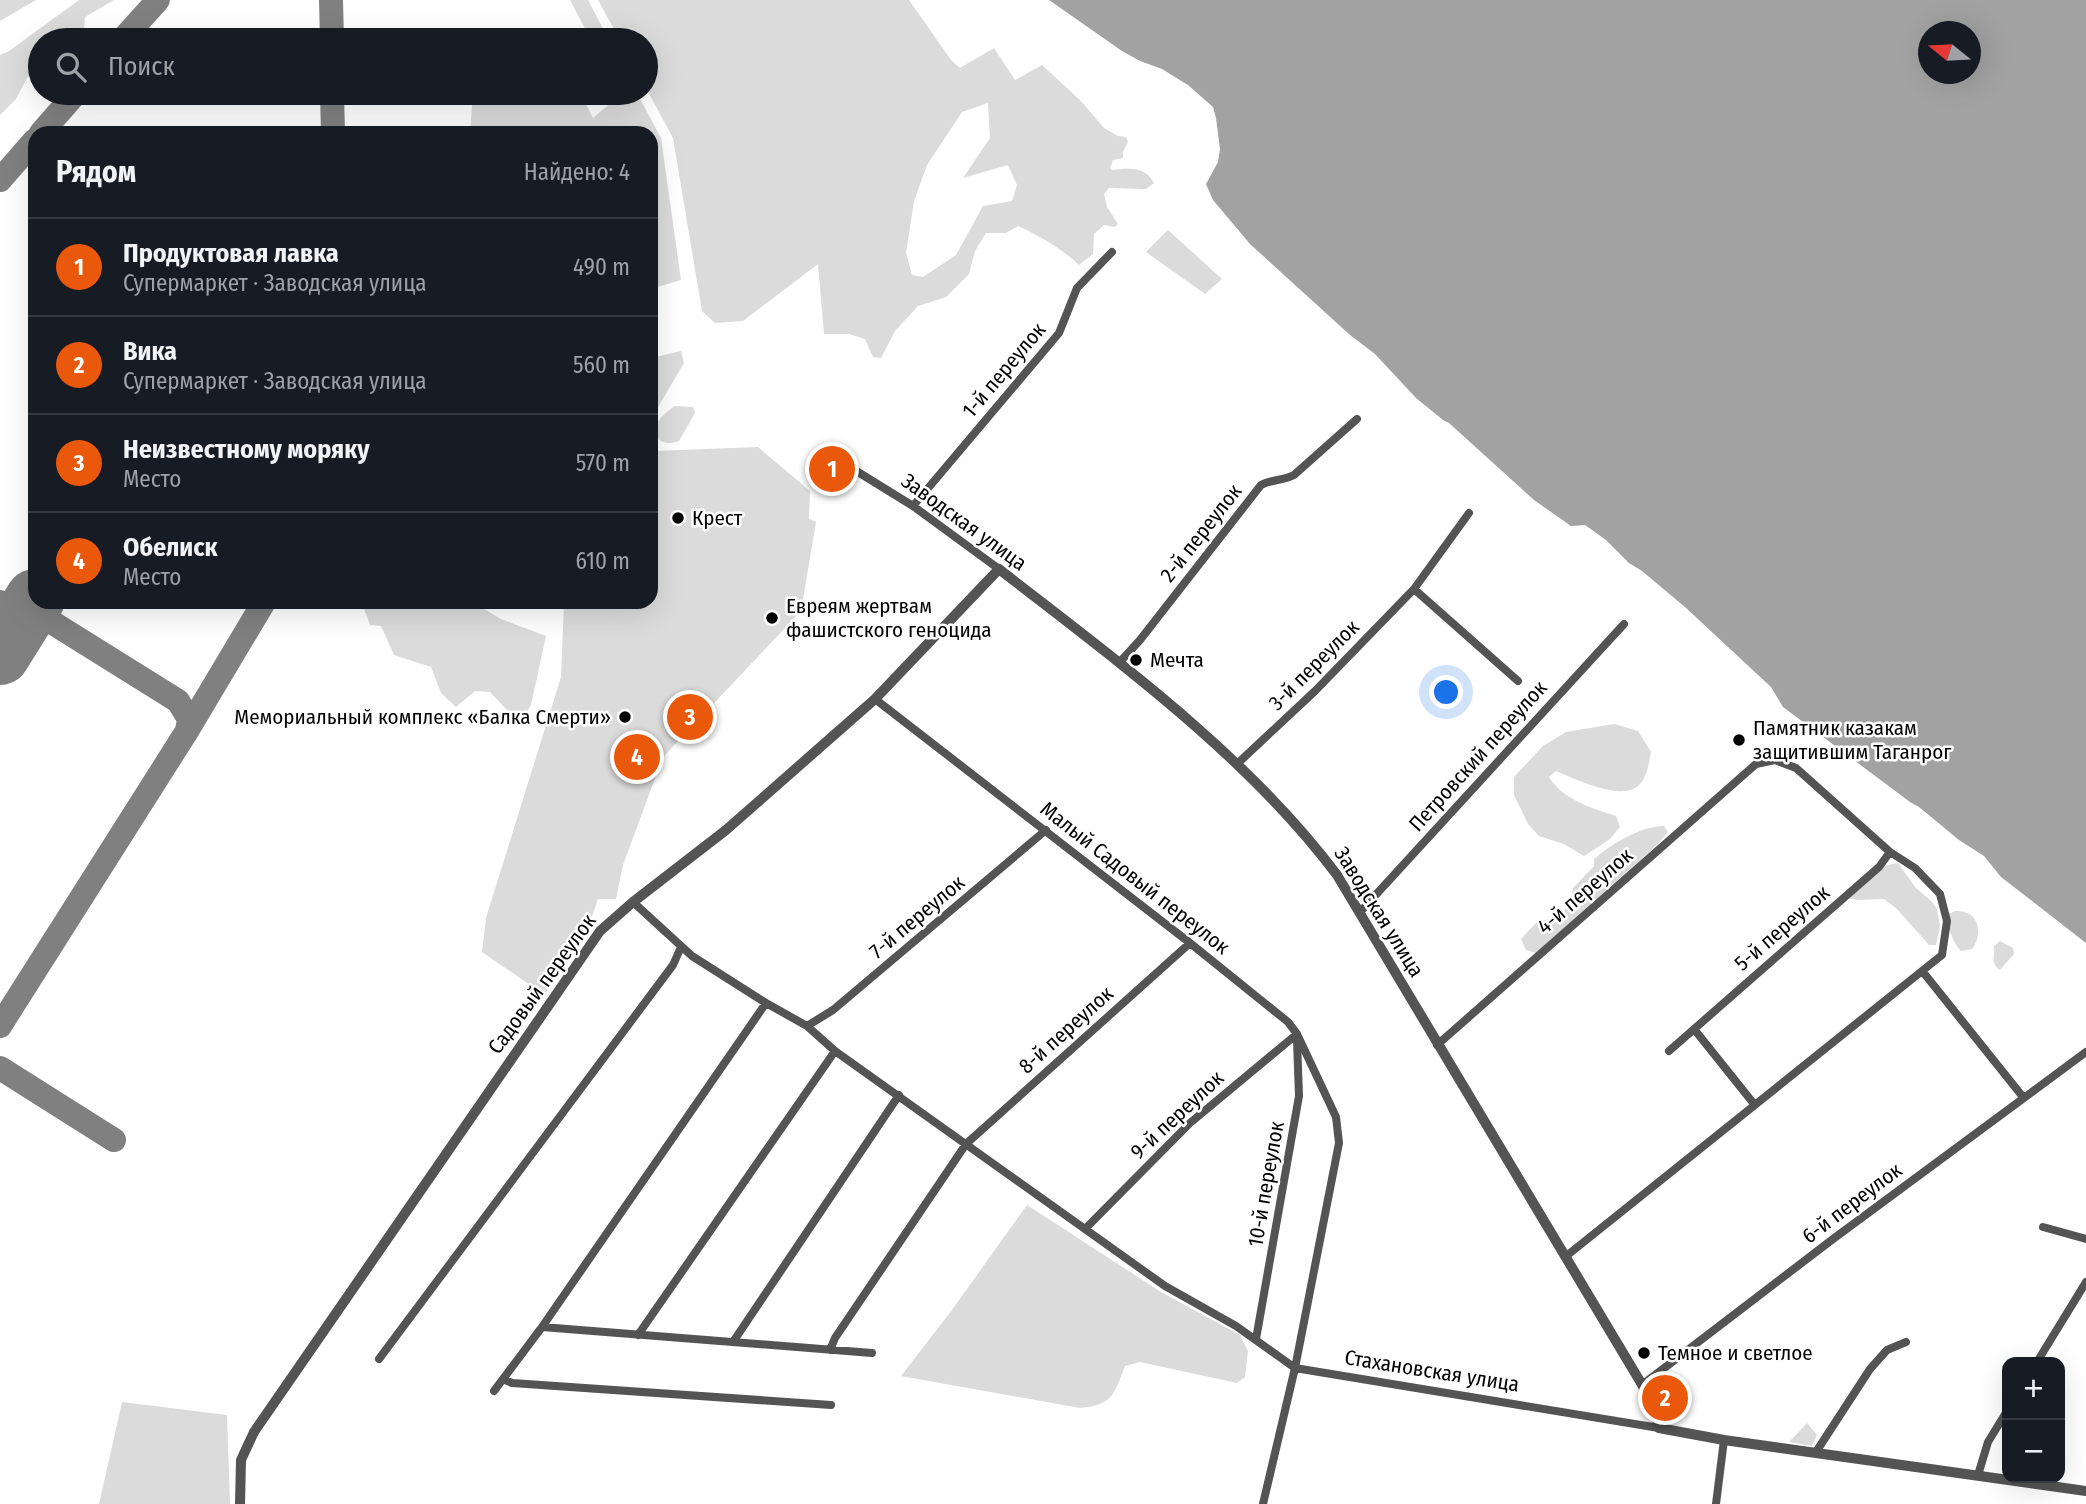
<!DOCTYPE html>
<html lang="ru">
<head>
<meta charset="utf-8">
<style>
  body { margin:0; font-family:"Fira Sans Condensed",sans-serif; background:#242831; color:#f1f3f6 }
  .controls { position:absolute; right:21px; bottom:21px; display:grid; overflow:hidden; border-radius:14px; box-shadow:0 7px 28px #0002 }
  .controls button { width:63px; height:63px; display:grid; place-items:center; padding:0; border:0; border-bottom:2px solid #363941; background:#171b24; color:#f1f3f6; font:35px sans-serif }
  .compass { position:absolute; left:1918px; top:21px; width:63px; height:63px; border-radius:50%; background:#171b24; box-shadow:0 7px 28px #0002; rotate:288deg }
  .you { position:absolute; left:1447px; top:693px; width:24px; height:24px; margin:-18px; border:5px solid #fff; border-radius:50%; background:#1a73e8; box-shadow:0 0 0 10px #1a73e833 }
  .badge { display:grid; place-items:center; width:46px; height:46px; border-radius:50%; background:#ea580c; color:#fff; font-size:23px; font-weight:700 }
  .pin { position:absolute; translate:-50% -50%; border:4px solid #fff; box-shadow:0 2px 7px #0006 }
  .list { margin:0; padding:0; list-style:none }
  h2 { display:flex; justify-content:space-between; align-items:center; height:91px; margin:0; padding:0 28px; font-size:30px }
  h2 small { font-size:23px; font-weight:400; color:#9ea1a6 }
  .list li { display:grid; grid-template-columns:46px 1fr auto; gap:21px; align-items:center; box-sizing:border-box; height:98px; padding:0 28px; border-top:2px solid #363941 }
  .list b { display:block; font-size:26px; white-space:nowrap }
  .list p { margin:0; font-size:23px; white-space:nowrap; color:#9ea1a6 }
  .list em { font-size:23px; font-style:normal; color:#9ea1a6 }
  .icon { flex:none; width:38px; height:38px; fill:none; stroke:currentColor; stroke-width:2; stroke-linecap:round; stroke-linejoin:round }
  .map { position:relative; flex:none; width:2086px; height:1504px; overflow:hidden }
  .search { position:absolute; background:#171b24; box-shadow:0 7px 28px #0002; left:28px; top:28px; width:630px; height:77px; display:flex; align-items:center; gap:18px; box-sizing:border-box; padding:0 24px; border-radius:38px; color:#9ea1a6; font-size:26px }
  .panel { position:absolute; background:#171b24; box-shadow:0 7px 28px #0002; left:28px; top:126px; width:630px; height:483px; border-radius:21px }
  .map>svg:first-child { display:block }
  .green { fill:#dbdbdb; fill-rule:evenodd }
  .water { fill:#a2a2a2; fill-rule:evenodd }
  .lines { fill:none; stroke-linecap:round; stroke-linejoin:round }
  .taxiway { stroke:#808080; stroke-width:24 }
  .runway { stroke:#808080; stroke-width:60 }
  .minor { stroke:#545454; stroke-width:8 }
  .tertiary { stroke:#545454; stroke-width:10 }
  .poi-dot { fill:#000; stroke:#fff; stroke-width:2.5 }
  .labels { text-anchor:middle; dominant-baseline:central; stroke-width:5; stroke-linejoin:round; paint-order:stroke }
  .street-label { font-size:21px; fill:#000; stroke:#fff }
  .poi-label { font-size:21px; fill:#000; stroke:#fff; text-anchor:start }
</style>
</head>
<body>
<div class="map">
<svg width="2086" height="1504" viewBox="0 0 2086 1504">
  <rect width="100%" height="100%" fill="#fff"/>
  <path class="green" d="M0,0H36L0,21Z
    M79,0H114L85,17L84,28L75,36L64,33L58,40H40V67L27,78L16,99L0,115V55L9,51Z
    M570,0H588L609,40H591Z
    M598,0H909L951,60L960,68L994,48L1015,80L1042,65L1081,101L1104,128L1118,136L1126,137L1128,142L1123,152V158L1113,160L1110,168L1112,170C1129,168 1145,166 1154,183L1146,189L1109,188L1104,194L1107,207L1118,224L1115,227L1104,225L1094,234L1093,254L1079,265C1061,248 1040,236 1018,226L1006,233H986L975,251L969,274L946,297L918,306L895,331L881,358L873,357L865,339L849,334H824L818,264L743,321L715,323L702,311L673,138L646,88V40H620ZM988,103L990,138L963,178L1008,165L1017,185L1012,201L983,206L956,255L923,277L912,275L906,253L914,201L927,165L962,112Z
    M473,93H580L593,118L620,95L619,93H637L661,138L681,280L651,289V133H470Z
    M1168,230L1222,279L1205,294L1146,252Z
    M681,351L684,363L651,419V358Z
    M675,406L693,407L695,413L679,441C667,445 662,443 653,435C657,421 662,414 675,406Z
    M758,447L810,491L809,519L816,522L801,611L663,757L623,865L616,899H598L583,942L545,994L542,993L482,952L486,918L561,677L564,602H651V456L654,451Z
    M364,602H484V609L501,619L546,636L531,705L520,724L490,692L475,691L456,707L441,693L431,667L394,655L381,626L370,625L363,606Z
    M1614,724L1638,731L1651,752C1649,762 1647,777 1640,784C1624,803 1575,779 1556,771L1549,777C1563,800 1592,808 1616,816L1620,827L1610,839L1584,856L1564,844L1539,836L1528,824L1514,795V777L1543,746L1566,732Z
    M1664,826L1668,832L1657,845L1536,953L1526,950L1521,939L1537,922L1561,916L1570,902L1573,888L1594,866V859C1613,843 1639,827 1664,826Z
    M1898,863L1915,887L1931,901L1937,909L1940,926L1936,945H1929L1897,909L1884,899L1858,900L1848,898L1879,867Z
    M1955,911C1979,910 1984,933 1972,949L1961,951C1951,940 1948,928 1949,914Z
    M2000,941L2013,948L2014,954L2000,970C1990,963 1995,956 1994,946Z
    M1027,1205L1161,1292L1240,1335L1248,1351L1245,1377L1237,1383L1140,1362L1125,1366C1114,1394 1113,1405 1080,1408L901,1376L952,1310Z
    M122,1402L227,1415L230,1504H99Z
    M1807,1423L1817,1435L1812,1446L1789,1442Z"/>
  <path class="water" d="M1049,0H2086V943L2001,877L1984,856L1959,840L1919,807L1910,802L1783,707L1771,687L1685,607L1642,571L1629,563L1606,540L1585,525L1571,526L1534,500L1449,423L1443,420L1416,398L1375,354L1350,335L1250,244L1213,200L1206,184L1218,162L1220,149L1216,118L1213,107L1188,85L1162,69L1140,61L1122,51ZM1928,32H1970V74H1928Z"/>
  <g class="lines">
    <path class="taxiway" d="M331,0L332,40
      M122,40L158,0
      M332,93L333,133
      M41,133L76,93
      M0,180L35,140
      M0,602L5,626L0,650
      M16,630C29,617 36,616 53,623L178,701L189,719L187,731
      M0,1026L187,731L264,602
      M0,1068L114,1140"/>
    <path class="runway" d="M0,655L35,599"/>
    <path class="minor" d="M832,456L913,506L999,569
      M913,506L1059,333L1077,288L1112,252
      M1414,589L1518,681
      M1119,663L1140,640L1261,485C1272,479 1283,481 1294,475L1357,419
      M875,699L1190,943L1288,1022L1297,1034L1336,1117L1339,1143L1295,1368L1263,1504
      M1237,764L1315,691L1414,589L1469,513
      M633,902L692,956L766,1003L807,1026L835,1051L1165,1286L1236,1326L1295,1368L1659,1428
      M1360,912L1624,624
      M1923,972L2023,1097
      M807,1026L833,1010L1046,830
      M1694,1029L1754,1104
      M1437,1045L1756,764L1775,760L1796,768L1890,852L1915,868L1940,894L1947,921L1942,955L1565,1257
      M1669,1051L1879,867L1890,852
      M2043,1227L2086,1239
      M1086,1228L1190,1123L1297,1034
      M542,1327L872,1353
      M638,1335L835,1051
      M1256,1339L1299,1096L1297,1040
      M733,1342L899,1095
      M830,1350L835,1338L966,1144L1190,943
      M379,1359L673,965L681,947
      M2037,1362L2086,1282
      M503,1379L512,1383L831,1405
      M1642,1385L1833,1239L2086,1052
      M494,1391L542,1327L766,1003
      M1816,1452L1870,1369L1887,1350L1906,1342
      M1978,1475L1988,1442L2007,1411
      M1716,1504L1724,1440"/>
    <path class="tertiary" d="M240,1504L241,1460L254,1432L600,931L633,902L726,830L875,699L999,569C1117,661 1247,755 1337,875L1653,1403L1659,1428L1724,1440L2086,1491"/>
  </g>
  <g class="poi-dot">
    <circle cx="678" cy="518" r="7"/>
    <circle cx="772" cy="618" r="7"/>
    <circle cx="1136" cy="660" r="7"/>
    <circle cx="625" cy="717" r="7"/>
    <circle cx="1739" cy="740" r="7"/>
    <circle cx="1644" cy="1353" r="7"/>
  </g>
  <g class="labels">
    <g class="street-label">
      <text transform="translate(1004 370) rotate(-50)">1-й переулок</text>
      <text transform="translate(964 522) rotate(36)">Заводская улица</text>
      <text transform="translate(1201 533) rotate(-52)">2-й переулок</text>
      <text transform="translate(1314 665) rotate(-45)">3-й переулок</text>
      <text transform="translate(1478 756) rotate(-48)">Петровский переулок</text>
      <text transform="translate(1135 878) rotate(38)">Малый Садовый переулок</text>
      <text transform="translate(1585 891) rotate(-41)">4-й переулок</text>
      <text transform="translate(1379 912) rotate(58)">Заводская улица</text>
      <text transform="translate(917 917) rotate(-40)">7-й переулок</text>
      <text transform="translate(1782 928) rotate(-41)">5-й переулок</text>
      <text transform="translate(542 984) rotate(-54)">Садовый переулок</text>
      <text transform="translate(1066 1030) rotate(-42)">8-й переулок</text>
      <text transform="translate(1177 1115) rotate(-43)">9-й переулок</text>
      <text transform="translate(1266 1184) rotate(-80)">10-й переулок</text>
      <text transform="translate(1852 1203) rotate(-37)">6-й переулок</text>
      <text transform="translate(1432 1371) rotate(9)">Стахановская улица</text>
    </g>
    <g class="poi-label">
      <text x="692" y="518">Крест</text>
      <text x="786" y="606">Евреям жертвам<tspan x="786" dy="24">фашистского геноцида</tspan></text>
      <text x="1150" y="660">Мечта</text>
      <text x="611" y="717" text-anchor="end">Мемориальный комплекс «Балка Смерти»</text>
      <text x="1753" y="728">Памятник казакам<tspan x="1753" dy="24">защитившим Таганрог</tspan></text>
      <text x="1658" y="1353">Темное и светлое</text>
    </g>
  </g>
</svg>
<div class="controls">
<button>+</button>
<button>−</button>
</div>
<svg class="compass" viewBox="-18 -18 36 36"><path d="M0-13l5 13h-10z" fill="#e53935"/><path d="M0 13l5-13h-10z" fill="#9ea1a6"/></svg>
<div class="you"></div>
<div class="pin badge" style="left:832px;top:469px">1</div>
<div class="pin badge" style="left:1665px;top:1398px">2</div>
<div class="pin badge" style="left:690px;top:717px">3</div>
<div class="pin badge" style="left:637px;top:757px">4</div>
<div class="search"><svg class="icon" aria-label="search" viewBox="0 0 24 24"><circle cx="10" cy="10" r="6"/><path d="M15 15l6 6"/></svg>Поиск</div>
<section class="panel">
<h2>Рядом<small>Найдено: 4</small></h2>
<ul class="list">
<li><span class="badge">1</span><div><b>Продуктовая лавка</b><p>Супермаркет · Заводская улица</p></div><em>490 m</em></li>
<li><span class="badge">2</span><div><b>Вика</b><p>Супермаркет · Заводская улица</p></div><em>560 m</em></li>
<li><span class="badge">3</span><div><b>Неизвестному моряку</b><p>Место</p></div><em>570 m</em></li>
<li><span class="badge">4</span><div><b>Обелиск</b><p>Место</p></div><em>610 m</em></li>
</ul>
</section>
</div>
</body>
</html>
